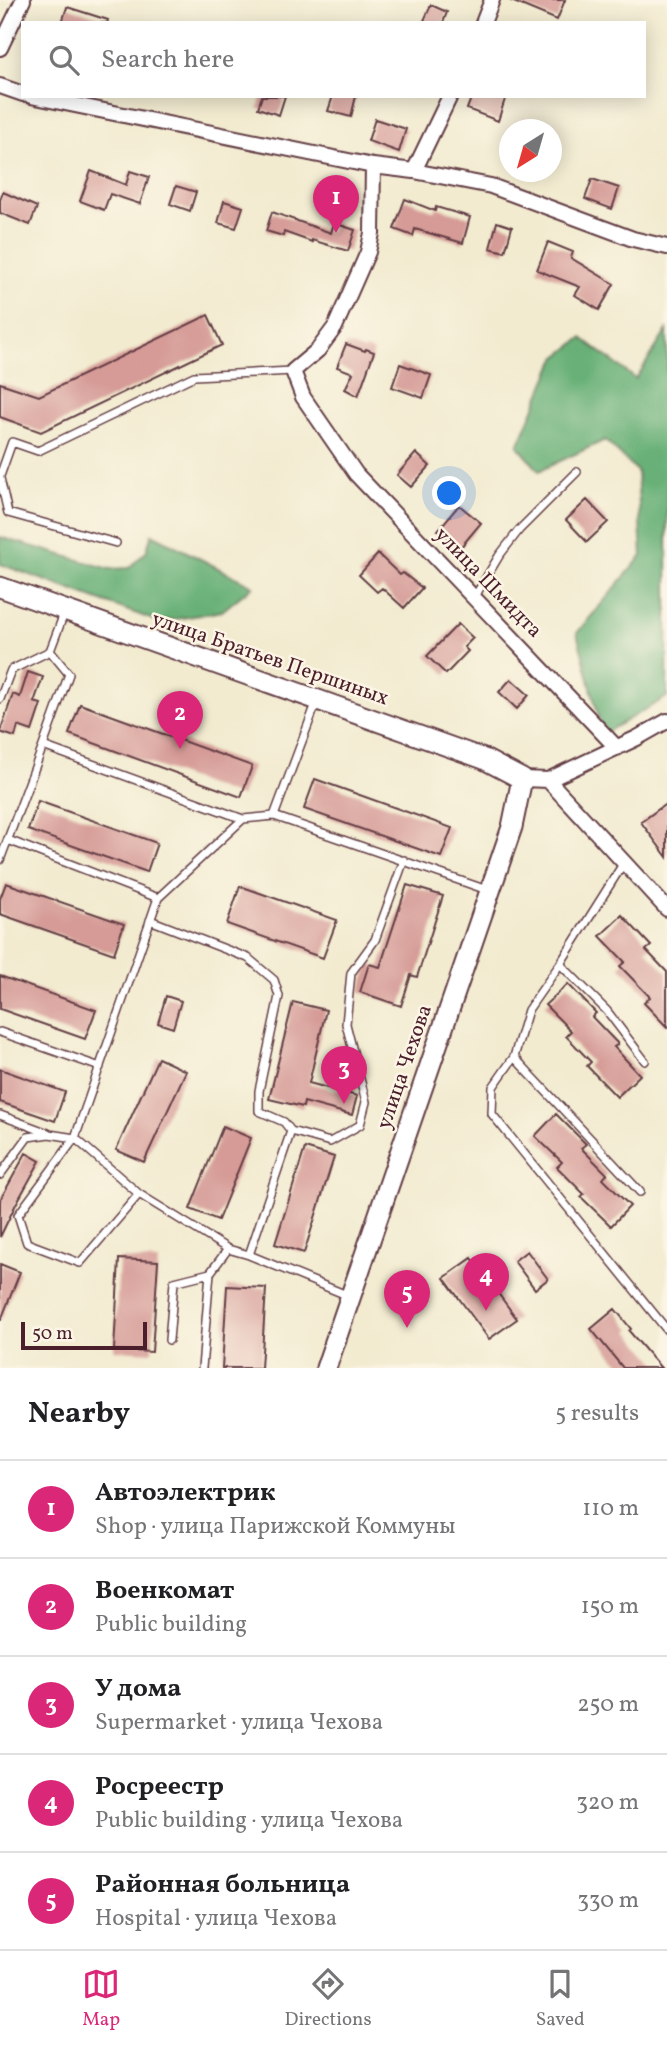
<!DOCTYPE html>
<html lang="en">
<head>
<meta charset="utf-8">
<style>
  body { margin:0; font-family:Vollkorn,serif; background:#f2f2f2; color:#202124 }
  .compass { position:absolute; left:499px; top:119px; width:63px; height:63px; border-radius:50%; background:#fff; box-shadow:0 4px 18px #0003; rotate:217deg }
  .scale { position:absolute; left:21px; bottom:18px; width:126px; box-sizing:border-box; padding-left:7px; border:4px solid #4a1f2b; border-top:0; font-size:19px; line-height:24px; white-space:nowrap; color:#4a1f2b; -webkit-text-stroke:5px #fcf5e5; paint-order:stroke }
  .you { position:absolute; left:450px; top:494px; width:24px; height:24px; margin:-18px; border:5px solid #fff; border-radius:50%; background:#1a73e8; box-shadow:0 0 0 10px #1a73e833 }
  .badge { display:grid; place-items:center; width:46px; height:46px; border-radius:50%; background:#db2777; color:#fff; font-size:23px; font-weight:700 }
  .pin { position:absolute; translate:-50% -58px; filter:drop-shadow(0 2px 4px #0008) }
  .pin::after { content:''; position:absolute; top:37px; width:24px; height:21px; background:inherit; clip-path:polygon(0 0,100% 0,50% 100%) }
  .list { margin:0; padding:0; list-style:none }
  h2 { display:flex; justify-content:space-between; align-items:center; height:91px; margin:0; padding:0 28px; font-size:30px }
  h2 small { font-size:23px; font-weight:400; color:#757577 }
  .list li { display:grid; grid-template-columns:46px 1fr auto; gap:21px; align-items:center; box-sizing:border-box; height:98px; padding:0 28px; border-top:2px solid #e0e0e0 }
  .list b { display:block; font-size:26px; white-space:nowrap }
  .list p { margin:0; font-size:23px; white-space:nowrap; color:#757577 }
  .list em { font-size:23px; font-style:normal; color:#757577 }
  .icon { flex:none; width:38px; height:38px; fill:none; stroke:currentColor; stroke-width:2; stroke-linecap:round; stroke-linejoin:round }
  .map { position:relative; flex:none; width:667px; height:1368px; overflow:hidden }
  .search { position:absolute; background:#fff; box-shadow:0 4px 18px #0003; left:21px; right:21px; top:21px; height:77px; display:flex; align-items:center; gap:18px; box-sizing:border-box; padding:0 24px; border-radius:0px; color:#757577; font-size:26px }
  .sheet { height:581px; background:#fff }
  nav { display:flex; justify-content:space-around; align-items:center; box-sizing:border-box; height:98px; border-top:2px solid #e0e0e0; background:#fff; font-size:19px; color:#757577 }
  nav a { display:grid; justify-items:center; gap:4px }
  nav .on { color:#db2777 }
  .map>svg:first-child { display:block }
  .forest { fill:#68b077; stroke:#596851; stroke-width:2 }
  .building { fill:#d69b97 }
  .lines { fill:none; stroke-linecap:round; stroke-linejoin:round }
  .lane-casing { stroke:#633e44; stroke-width:10 }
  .street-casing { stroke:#633e44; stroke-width:18 }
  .secondary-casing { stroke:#633e44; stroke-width:23 }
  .lane { stroke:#fff; stroke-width:7 }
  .street { stroke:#fff; stroke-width:14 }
  .secondary { stroke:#fff; stroke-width:19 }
  .labels { text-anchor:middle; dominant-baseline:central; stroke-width:5; stroke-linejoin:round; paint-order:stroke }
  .street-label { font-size:21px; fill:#4a1f2b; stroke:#fcf5e5 }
</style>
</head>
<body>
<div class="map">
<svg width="667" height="1368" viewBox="0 0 667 1368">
  <rect width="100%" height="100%" fill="#fcf5e5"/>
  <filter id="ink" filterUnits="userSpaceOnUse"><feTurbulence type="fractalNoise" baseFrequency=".0143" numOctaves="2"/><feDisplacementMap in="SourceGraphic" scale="14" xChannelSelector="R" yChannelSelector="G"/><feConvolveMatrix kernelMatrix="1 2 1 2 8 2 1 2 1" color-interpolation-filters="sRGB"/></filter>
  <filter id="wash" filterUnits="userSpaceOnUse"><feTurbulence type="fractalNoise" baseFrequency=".00686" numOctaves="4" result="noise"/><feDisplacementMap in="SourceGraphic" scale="28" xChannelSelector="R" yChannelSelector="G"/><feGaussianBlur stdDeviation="1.57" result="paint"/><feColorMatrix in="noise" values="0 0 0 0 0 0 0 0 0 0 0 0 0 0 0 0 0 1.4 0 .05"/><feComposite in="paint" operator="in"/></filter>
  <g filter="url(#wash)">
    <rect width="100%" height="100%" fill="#f2ebd0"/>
    <path class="forest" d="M667,330V697L603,734L577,633L642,556L637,471L605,440L539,471L518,446L556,358L582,338L636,379Z
      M152,534L253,586L222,611L159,622L0,564V537L110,569L129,568L146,552Z"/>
    <g id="blocks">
      <path class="building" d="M509,0H565L557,20Z
        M431,5L447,12L443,23H423Z
        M67,7L108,20L107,23H62Z
        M262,96H285L279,115L258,108Z
        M333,96H356L351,117L328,111Z
        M472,96H506L498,121L467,109Z
        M375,119L406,129L399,152L368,141Z
        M91,171L126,185L130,171L149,177L140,204L110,194L104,210L80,201Z
        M592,179L619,188L612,209L585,199Z
        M176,186L196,192L190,211L170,204Z
        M3,192L37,207L30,225L0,213V200Z
        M405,199L435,211L436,207L470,217L463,243L415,229L413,236L394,229Z
        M224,201L243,207L236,228L218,223Z
        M272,212L331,233L334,223L355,230L348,251L312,240V242L284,232L283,236L266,231Z
        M497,222L512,227L505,252L490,248Z
        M548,242L573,252L571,258L614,284L599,310L575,295L580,287L537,270Z
        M208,315L222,345L41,432L0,417V383L39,396Z
        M346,344L365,351L366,349L374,352L358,396L345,389L353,373L337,367Z
        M400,364L431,375L423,398L392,387Z
        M416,453L430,466L411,487L397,475Z
        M587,500L608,522L587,542L566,520Z
        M459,505L481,523L460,548L438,530Z
        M378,554L400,575L403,573L422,588L404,608L382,588L377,592L359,575Z
        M458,624L473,638L464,647L468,651L446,674L427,656Z
        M28,672L43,677L34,702L41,704L32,731L18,726L15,737L0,732L13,694L20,697Z
        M511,679L529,695L517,709L499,692Z
        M80,704L252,766L241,797L69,734Z
        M315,779L452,828L441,857L304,809Z
        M38,801L157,843L147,872L28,830Z
        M667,803V857L641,822Z
        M6,883L124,924L114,954L0,914V899Z
        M407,885L443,896L417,977L411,975L401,1006L360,992L369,964L380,967Z
        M240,886L337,920L323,958L227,924Z
        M622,915L651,946L646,950L667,972V1027L644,1003L650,997L620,966L625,962L600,936Z
        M0,976L96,1010L85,1039L0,1009Z
        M568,984L596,1013L592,1017L618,1044L614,1047L640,1075L617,1097L587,1066L591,1062L566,1036L571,1031L545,1005Z
        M166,996L181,1001L173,1028L158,1023Z
        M293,1002L326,1010L309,1083L357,1096L352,1115L304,1102L303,1107L269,1099Z
        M158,1058L186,1071L144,1162L116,1150Z
        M0,1069L65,1092L55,1121L0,1102Z
        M556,1114L586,1144L581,1148L607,1174L603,1179L630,1206L611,1226L581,1197L584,1194L557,1167L562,1162L535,1136Z
        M223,1126L251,1138L218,1220L190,1209Z
        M305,1148L334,1157L304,1253L275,1244Z
        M26,1153L40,1161L16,1204L0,1237V1200Z
        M527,1251L548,1279L535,1289L514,1261Z
        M472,1258L517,1319L489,1339L444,1278Z
        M119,1259L158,1261L152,1352L114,1350Z
        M0,1264L20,1272L1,1320H0Z
        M227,1286L266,1288L261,1368H222Z
        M615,1309L631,1329L629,1331L661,1368H623L591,1329Z"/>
    </g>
  </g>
  <g filter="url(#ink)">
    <use href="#blocks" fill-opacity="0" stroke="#633e44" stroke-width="2"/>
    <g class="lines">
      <defs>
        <path id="lane" d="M0,476L12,442L38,451L194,376L293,371
          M0,478L8,513L116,543
          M474,598L499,556L519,530L577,472
          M50,651L69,674L43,746L243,819
          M0,699L11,670L50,651L65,611
          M274,816L317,701
          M8,840L158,898
          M0,860L43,746
          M623,864L560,964L528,1010L514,1057L493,1087L492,1114L667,1330
          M150,920L248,958L274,980L279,996L259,1091V1111L284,1122L291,1131
          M560,964L607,1011L645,1061
          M0,1032L100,1067
          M514,1057L640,1192
          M0,1115L48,1133
          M0,1175L28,1137L49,1134L75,1138L139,1194L228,1249L249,1255L349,1296
          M139,1194L80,1263L27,1243L18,1215L75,1138L158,898L243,819L274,816L490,891
          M249,1255L291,1131L330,1142L360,1125L366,1102L346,1024L351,973L375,940L404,860
          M169,1340L174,1282L210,1273
          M202,1368L210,1273L228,1249"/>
        <path id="street" d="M483,23L492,0
          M0,48L23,0
          M0,86L23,94
          M31,96L373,166L414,171L491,186L633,239L667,247
          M373,166L372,233L368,252L335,327L318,350L293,371L303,397L356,474L617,748
          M414,171L450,96
          M522,779L548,780L637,738L667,721
          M548,780L667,909"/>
        <path id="secondary" d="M0,587L484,759L522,779L512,827L326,1368"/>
      </defs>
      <use href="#lane" class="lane-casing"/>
      <use href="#street" class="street-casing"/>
      <use href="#secondary" class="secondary-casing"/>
      <use href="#lane" class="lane"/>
      <use href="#street" class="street"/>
      <use href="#secondary" class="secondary"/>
    </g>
  </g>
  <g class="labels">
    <g class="street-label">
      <text transform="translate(488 583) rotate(46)">улица Шмидта</text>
      <text transform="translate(270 659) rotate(19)">улица Братьев Першиных</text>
      <text transform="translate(405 1067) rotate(-71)">улица Чехова</text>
    </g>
  </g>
</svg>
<svg class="compass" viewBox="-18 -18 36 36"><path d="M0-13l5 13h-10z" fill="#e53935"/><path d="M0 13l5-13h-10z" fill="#757577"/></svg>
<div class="scale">50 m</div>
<div class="you"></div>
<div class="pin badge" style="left:336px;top:233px">1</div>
<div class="pin badge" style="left:180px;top:749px">2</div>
<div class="pin badge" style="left:344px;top:1104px">3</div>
<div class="pin badge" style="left:486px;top:1311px">4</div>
<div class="pin badge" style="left:407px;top:1328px">5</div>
<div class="search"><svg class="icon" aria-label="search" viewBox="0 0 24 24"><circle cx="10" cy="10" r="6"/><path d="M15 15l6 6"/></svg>Search here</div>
</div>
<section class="sheet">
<h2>Nearby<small>5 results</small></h2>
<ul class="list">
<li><span class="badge">1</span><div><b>Автоэлектрик</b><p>Shop · улица Парижской Коммуны</p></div><em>110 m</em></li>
<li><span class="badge">2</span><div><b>Военкомат</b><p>Public building</p></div><em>150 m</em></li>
<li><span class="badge">3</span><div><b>У дома</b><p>Supermarket · улица Чехова</p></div><em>250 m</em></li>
<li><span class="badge">4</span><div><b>Росреестр</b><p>Public building · улица Чехова</p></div><em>320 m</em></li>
<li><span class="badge">5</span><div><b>Районная больница</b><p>Hospital · улица Чехова</p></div><em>330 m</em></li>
</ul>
</section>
<nav>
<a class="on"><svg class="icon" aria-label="map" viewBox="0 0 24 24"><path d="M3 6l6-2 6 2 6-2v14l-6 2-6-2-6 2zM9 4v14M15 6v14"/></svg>Map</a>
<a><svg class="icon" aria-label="directions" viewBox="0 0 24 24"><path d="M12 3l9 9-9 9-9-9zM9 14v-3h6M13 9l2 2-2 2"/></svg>Directions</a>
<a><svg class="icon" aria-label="saved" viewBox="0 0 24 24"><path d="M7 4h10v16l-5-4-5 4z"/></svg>Saved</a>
</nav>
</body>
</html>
